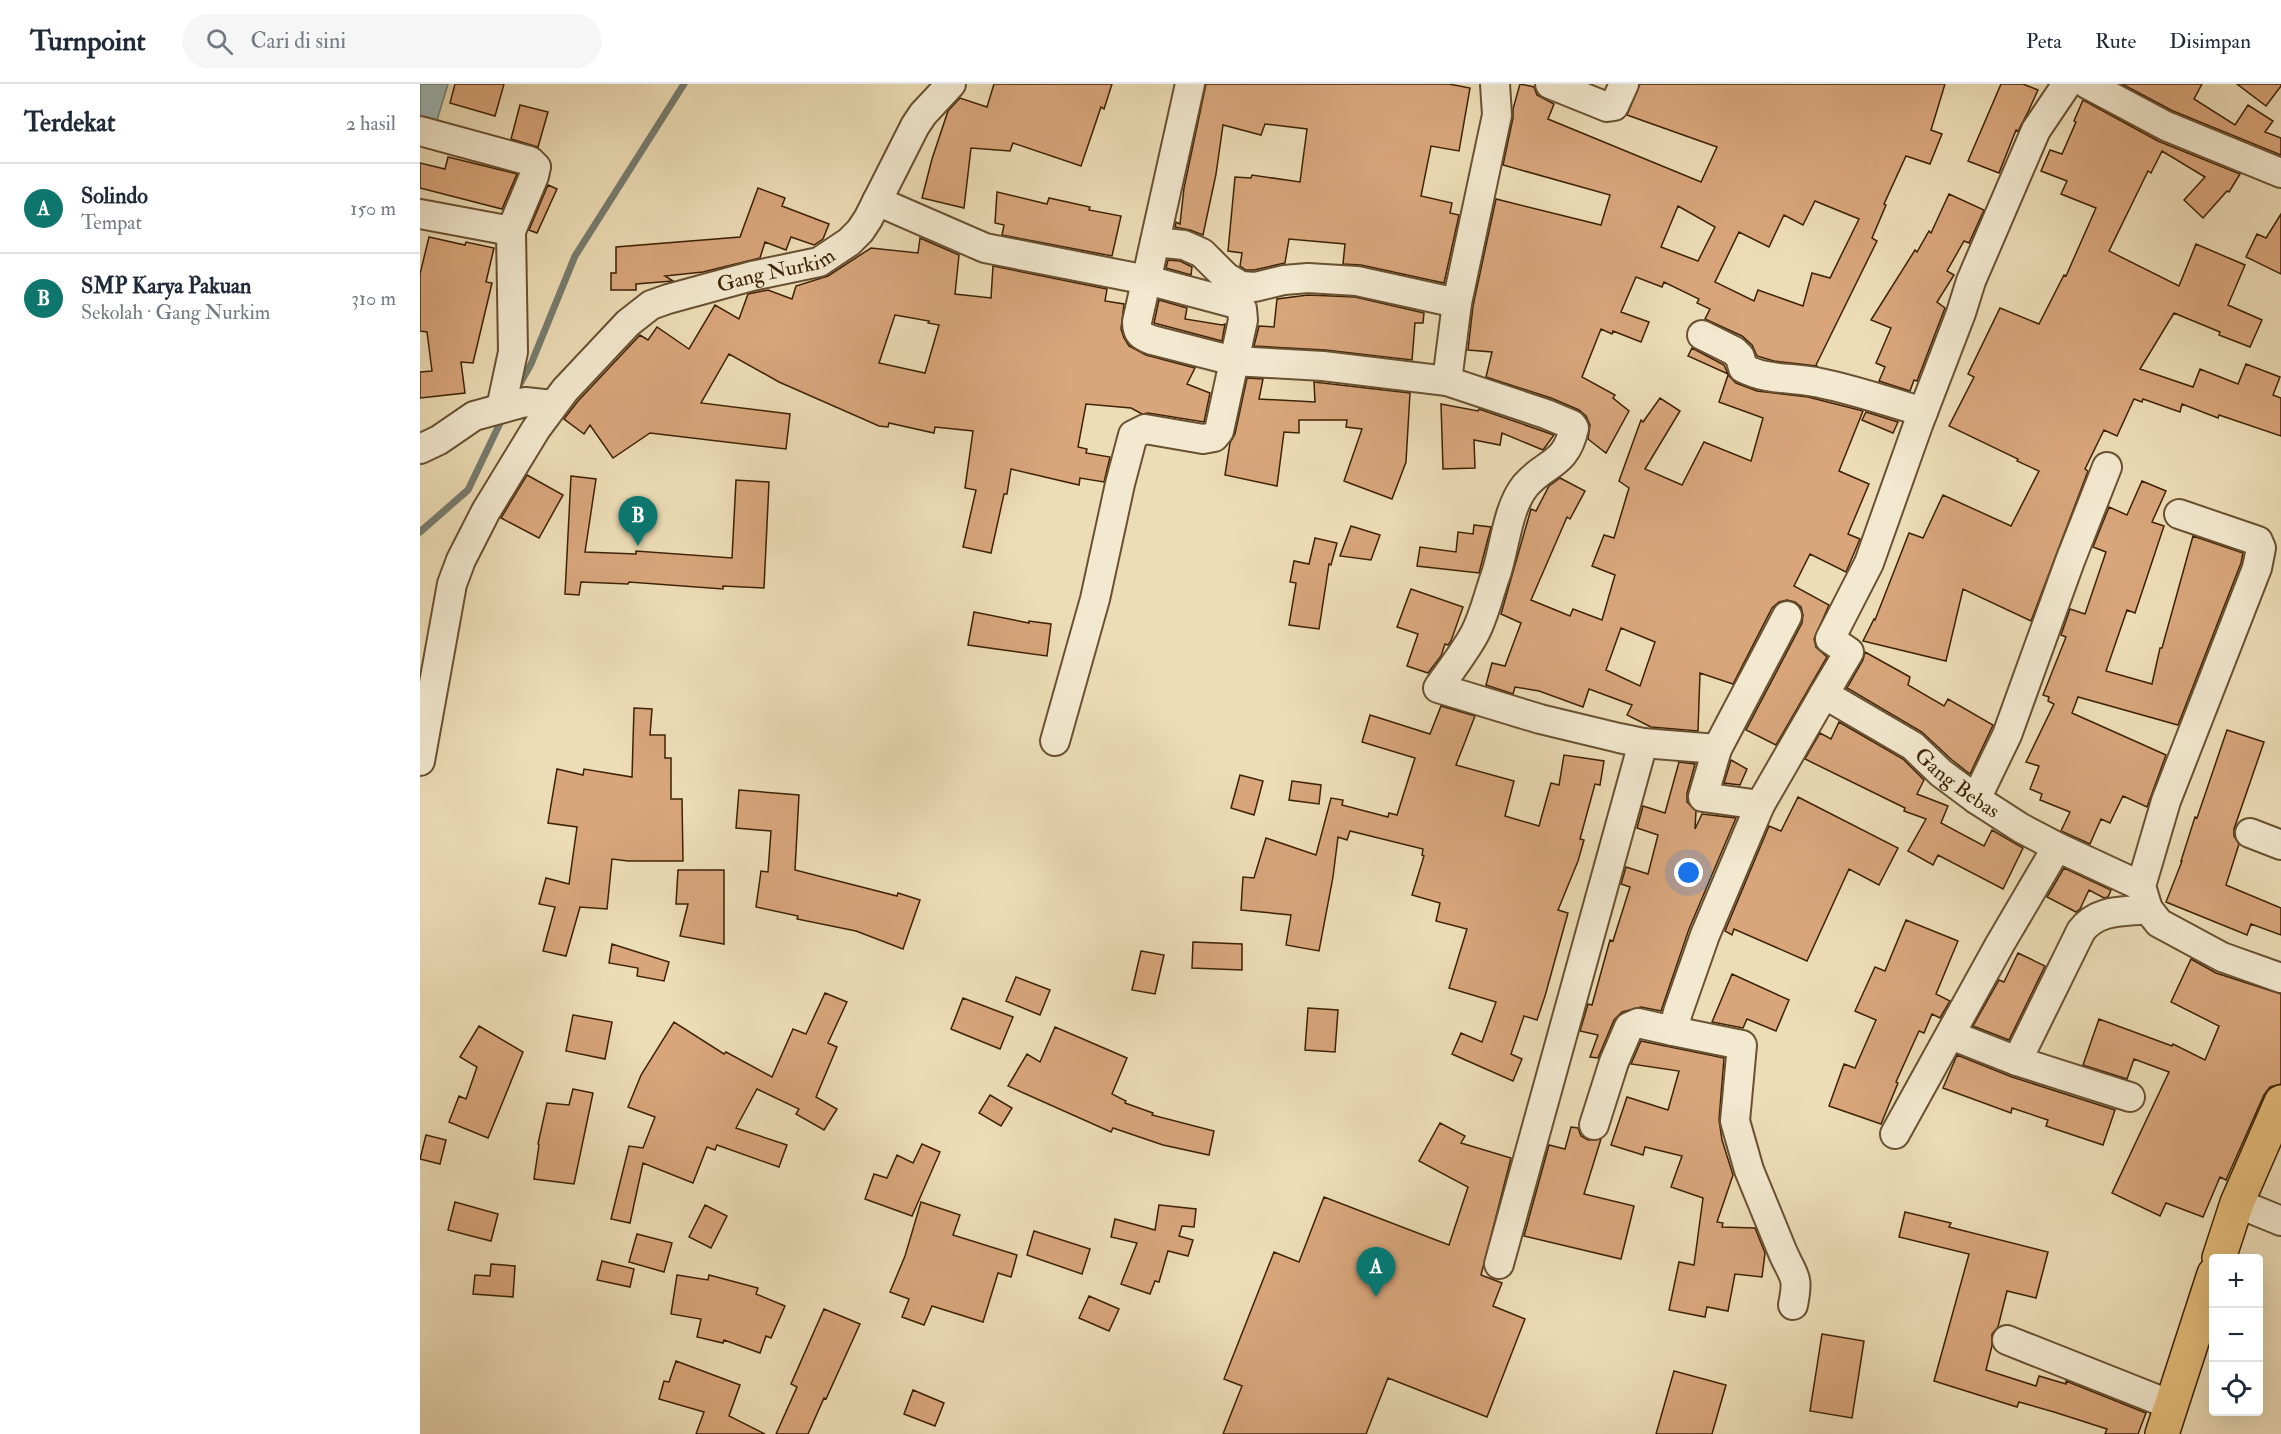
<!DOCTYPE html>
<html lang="id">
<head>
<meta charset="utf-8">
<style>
  body { margin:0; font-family:"IM FELL Double Pica",serif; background:#f6f6f7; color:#1f2937 }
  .controls { position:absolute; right:18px; bottom:18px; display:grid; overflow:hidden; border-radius:6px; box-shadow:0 6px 24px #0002 }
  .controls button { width:54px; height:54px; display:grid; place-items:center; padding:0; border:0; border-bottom:2px solid #e0e1e3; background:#fff; color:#1f2937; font:30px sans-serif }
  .you { position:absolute; left:1269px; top:789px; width:21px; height:21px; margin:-15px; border:4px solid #fff; border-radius:50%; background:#1a73e8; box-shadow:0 0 0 9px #1a73e833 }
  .badge { display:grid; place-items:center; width:39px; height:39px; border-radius:50%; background:#0f766e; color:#fff; font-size:20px; font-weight:700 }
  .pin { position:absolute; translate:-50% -50px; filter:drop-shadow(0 2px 3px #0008) }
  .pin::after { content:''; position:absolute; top:32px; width:21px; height:18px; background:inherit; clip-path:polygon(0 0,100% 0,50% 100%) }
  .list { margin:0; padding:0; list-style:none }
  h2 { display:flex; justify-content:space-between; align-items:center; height:78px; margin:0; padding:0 24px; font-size:26px }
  h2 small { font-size:20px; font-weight:400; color:#747a83 }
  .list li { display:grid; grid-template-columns:39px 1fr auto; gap:18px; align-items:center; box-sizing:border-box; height:90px; padding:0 24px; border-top:2px solid #e0e1e3 }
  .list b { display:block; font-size:22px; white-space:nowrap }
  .list p { margin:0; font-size:20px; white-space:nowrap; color:#747a83 }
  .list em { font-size:20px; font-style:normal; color:#747a83 }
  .icon { flex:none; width:33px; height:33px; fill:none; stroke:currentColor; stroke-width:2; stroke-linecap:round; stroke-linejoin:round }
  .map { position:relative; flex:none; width:1861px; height:1350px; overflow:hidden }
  header { display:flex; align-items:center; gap:36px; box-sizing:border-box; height:84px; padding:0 30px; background:#fff; border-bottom:2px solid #e0e1e3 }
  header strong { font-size:28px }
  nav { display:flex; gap:33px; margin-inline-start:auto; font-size:21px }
  .search { width:420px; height:54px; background:#f6f6f7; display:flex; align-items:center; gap:15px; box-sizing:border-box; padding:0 21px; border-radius:33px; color:#747a83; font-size:22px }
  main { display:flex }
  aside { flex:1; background:#fff }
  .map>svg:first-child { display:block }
  .water { fill:#9dbab8; stroke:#777d70; stroke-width:1.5 }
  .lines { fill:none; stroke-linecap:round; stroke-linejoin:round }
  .stream { stroke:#777d70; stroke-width:7 }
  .building { fill:#d9a67c; stroke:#3d2205; stroke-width:1.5; fill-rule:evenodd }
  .minor-casing { stroke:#695131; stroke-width:32 }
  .major-casing { stroke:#3d2205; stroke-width:36 }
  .minor { stroke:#f3e9d0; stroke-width:28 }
  .major { stroke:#e6be7b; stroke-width:33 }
  .labels { text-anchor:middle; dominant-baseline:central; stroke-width:4.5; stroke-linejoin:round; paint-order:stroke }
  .street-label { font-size:21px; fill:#3d2205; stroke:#f3e9d0 }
</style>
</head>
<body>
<header>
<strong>Turnpoint</strong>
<div class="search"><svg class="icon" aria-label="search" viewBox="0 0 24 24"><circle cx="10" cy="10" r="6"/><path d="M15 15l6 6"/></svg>Cari di sini</div>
<nav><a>Peta</a><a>Rute</a><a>Disimpan</a></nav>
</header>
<main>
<aside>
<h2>Terdekat<small>2 hasil</small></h2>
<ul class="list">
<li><span class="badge">A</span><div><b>Solindo</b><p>Tempat</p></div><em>150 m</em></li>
<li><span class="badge">B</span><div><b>SMP Karya Pakuan</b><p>Sekolah · Gang Nurkim</p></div><em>310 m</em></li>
</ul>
</aside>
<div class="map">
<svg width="1861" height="1350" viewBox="0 0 1861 1350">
  <rect width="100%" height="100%" fill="#edddb6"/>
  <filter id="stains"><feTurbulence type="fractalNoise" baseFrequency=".00333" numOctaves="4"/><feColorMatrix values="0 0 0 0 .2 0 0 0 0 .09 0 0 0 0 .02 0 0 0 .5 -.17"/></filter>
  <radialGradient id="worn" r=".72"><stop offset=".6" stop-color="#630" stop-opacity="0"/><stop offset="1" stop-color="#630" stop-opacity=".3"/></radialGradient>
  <path class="water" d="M0,0H28L14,46L0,42Z"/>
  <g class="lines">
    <path class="stream" d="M97,305L111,280L155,172L264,0
      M0,448L48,406L83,333"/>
  </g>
  <path class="building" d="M35,0H84L75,32L30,19Z
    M574,0H692L684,25L681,23L661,82L593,59L590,67L551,64L544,124L502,114L512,75L528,27L540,14L567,23Z
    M786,0H1029L1050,4L1039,67L1011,62L1001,112L1032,119L1030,129L1039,131L1024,199L941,181L923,180L925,160L869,155L865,179L834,186H826L820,182L822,169L808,167L815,93L831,94L832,91L880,98L887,45L845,40L841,51L803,41L796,90L783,151L770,146L755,143L756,138L760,140L764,104Z
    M1100,0L1114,3L1117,11L1134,20L1128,35L1281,98L1297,63L1207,31L1220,0H1525L1511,46L1522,50L1510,80L1486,72L1464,120L1466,121L1452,154L1457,157L1396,281L1397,282L1354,277L1337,272L1332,261L1322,252L1285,235L1290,225L1277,219L1279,215L1244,198L1242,203L1216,193L1201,228L1229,238L1221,258L1193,247L1192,250L1181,245L1162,293L1195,311L1193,314L1209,327L1186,369L1168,355L1170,341L1166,332L1159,326L1131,314L1066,293L1072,268L1048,266L1053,222L1076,115L1181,141L1190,111L1083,81L1093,34V25ZM1395,117L1439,135L1410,194L1392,189L1383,222L1338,206L1334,217L1295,198L1319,148L1349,163L1364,131L1383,141ZM1258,122L1295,143L1278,177L1241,163Z
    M1581,0H1603L1618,6L1608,28L1598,47L1596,46L1579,89L1548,77Z
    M1702,0H1782L1774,15L1815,41L1828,21L1853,37L1845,48L1861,54V71L1753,27Z
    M1817,0H1861V2L1846,22Z
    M1663,16L1738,57L1820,90L1809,108L1807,107L1783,134L1764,116L1785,93L1742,67L1731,89L1728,87L1689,167L1759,202L1776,160L1825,181L1808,221L1842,236L1830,263L1799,251L1800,248L1754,229L1720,285L1773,303L1780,285L1818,300L1826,280L1860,293L1853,311L1861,314V352L1799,331L1798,334L1762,320L1760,328L1723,315L1722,318L1714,315L1697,352L1684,346L1665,385L1668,387L1611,537L1543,505L1526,577L1443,557L1454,535L1455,536L1489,449L1503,454L1523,411L1591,442L1619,387L1597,377L1598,375L1529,342L1554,293L1548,290L1580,224L1619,240L1644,191L1646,192L1676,124L1641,110L1647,97L1621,87L1630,66L1642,70L1656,38L1654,37Z
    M100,21L128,28L118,63L91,55Z
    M28,73L97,90L82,125L0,104V79L25,85Z
    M128,101L137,105L117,149L109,146Z
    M338,104L365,114L362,122L409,140L403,155L394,161L371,153L366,166L345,158L340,174L283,188L245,192L253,197L216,200V206H191V189H196V163L320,153Z
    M577,108L627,120L629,114L670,123L669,126L701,132L692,172L582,151L584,141L575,139Z
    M1529,110L1564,126L1549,159L1544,157L1527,187L1534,191L1517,218L1525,224L1497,297L1494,296L1490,307L1459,297L1465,283L1456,279L1471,244L1451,236L1495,166L1497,168L1509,147L1511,149Z
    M1861,130V190L1826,173L1837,150L1846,154Z
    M9,153L45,161L46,158L74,164L66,198L72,199L53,279L41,278L45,309L0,314V288L12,287L7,248L0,247V190Z
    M500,154L539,171L535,210L571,214L573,182L687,205L685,217L704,220L701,245L704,254L709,262L726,271L775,284L767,300L790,309L784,338L728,329L722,330L711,324L666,320L658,363L667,365L666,369L690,373L684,398L660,394L659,401L591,385L587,410H584L571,469L543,463L556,406L545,404L553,347L515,343L514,349L469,339L468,343L459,342L359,298L309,270L281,319L370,330L366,365L230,349L193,374L170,341L164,350L144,335L158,317L220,251L228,256L237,243L269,265L295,221L319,235L328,210L348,206L372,215L376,202L408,192L451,164L498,169ZM475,231L509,237L508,239L519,241L505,289L459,279Z
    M748,176L760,177L772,183L771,191L746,184Z
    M888,211L935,213L1004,229L1003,239H995L992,276L905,266L834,262L839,242L854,243L857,215Z
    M739,216L767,224L765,235L802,241L805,240L802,257L734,239Z
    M1272,264L1304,281L1308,290L1268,272Z
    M1308,291L1316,299L1337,307L1388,313L1443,327L1419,387L1449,400L1428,450L1440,455L1426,488L1390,470L1374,502L1409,521L1394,555L1396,563L1407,573L1356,661L1326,646L1382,539L1383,531L1381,523L1375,518L1367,516L1359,518L1352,524L1313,600L1280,589L1278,647L1231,643L1207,631L1212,621L1169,605L1163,623L1119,607L1095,603L1093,610L1066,601L1072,579L1085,582L1101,539L1081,530L1111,425L1116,427L1129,402L1140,394L1165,407L1150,435L1147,433L1111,516L1150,532L1153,525L1182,536L1195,491L1172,482L1184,451L1194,454L1209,404L1199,397L1221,336L1223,338L1240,314L1260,327L1225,385L1262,401L1284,358L1331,377L1343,334L1299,318ZM1201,544L1235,558L1220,602L1186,586Z
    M827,294L843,295L839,315L895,318L894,298L990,309L986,378L972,415L924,397L942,345L926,343L927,336H879V349L864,348L857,402L805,391L810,359L815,350Z
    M1021,320L1058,327L1059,325L1134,351L1123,366L1082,349L1080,361L1054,356L1055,384L1023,385Z
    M1446,328L1478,338L1473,349L1442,336Z
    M107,391L143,411L119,454L81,434Z
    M151,392L176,395L165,468L216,470V467L312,474L316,396L349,398L344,504L303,502V505L209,498L208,500L161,498L159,511L145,510Z
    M1722,397L1746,407L1732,438L1744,442L1715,529L1707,526L1686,587L1732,600L1740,564H1742L1773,452L1823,469L1821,479L1758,641L1658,613L1652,629L1746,671L1727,723L1703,712L1690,739L1681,735L1670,760L1641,747L1650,728L1620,716L1622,710L1610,705L1619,682L1606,678L1634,620L1628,617L1629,613L1623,611L1646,553L1641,551L1650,525L1665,530L1686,468L1673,463L1689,423L1707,431Z
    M1054,441L1071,443L1059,489L997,482L1000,463L1036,468L1038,448L1053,450Z
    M931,442L960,451L951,476L920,472Z
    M895,454L917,459L911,481L909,480L899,545L869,541L876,499L870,498L874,477L889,480Z
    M991,505L1043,523L1031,557L1028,561L1025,560L1021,572L1008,589L987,582L998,550L977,543Z
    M554,528L609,539V537L631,540L627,572L548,561Z
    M1445,568L1490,593L1488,601L1524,622L1528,615L1573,641L1550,690L1532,676L1502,648L1427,604L1443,576Z
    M1021,622L1055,632L1036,681L1094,697L1085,732L1119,742L1131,699L1139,701L1144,671L1184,677L1180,701L1175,700L1160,755L1164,756L1158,777L1138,826L1148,829L1125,912L1117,936L1104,932L1091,970L1102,975L1093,997L1032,970L1041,949L1062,958L1076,918L1029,904L1047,845L1016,837L1020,819L992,811L1004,772L1002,771L1003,765L930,747L927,756L918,753L913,793L899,867L866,861L871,831L821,826L823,793L834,794L846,754L896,771L911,714L923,716L922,721L968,733L969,729L977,731L995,674L942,658L950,631L1010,650Z
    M214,624L232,625L230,651H245V674H251V715H262L263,777H208L192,775L187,825L160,823L146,872L123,867L135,823L119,820L126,794L149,800L157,743L128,739L137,685L163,691L164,685L212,693Z
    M1419,638L1483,675L1504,696L1497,710L1528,722L1521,739L1564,762L1572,746L1603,764L1583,805L1518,771L1513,781L1488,767L1506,735L1484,727L1485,724L1385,675L1400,649L1411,655Z
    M1807,646L1844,658L1814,745V752L1819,760L1806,801L1861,824V851L1831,840L1827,851L1746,818L1762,777H1761L1775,733L1777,734Z
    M1311,676L1327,685L1320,701L1304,699Z
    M1259,678L1275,680L1267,709V718L1276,727L1275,745L1282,730L1316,734L1269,845L1241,927L1221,923L1202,928L1194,936L1178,974L1170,973L1178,951L1160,947L1168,920L1172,921L1190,856L1193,857L1210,803L1201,800L1206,783L1228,790L1238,751L1217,744L1223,722L1245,729Z
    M820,691L843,697L834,731L811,724Z
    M872,697L901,701L899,720L869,716Z
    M319,706L379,711L375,786L477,812L478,809L500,816L483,865L436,847L377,835L378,832L336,823L341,787L348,788L351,747L316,744Z
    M1378,713L1478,764L1459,801L1429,785L1387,877L1314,845L1312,851L1305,847L1349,742L1361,747Z
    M1644,784L1691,806L1688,813L1684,814L1669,806L1660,825L1656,828L1627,813Z
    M258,786H304V860L260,852L268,820H256Z
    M1486,836L1538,857L1516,910L1530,917L1520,934L1512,930L1504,949L1499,947L1476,998L1478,999L1461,1040L1409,1022L1424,980L1435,984L1456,936L1435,927L1455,883L1465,887Z
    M773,858L822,860V886L772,884Z
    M192,860L249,878L244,897L217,892L218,884L189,879Z
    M721,867L744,871L735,910L712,906Z
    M1598,869L1625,882L1589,956L1553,942L1579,896L1584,898Z
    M1771,875L1796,889L1861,910V1000L1850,1003L1844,1011L1806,1096L1800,1093L1783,1133L1746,1119L1740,1132L1692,1109L1749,988L1714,975L1707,995L1663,981L1679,935L1752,962L1753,960L1785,976L1799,942L1751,918Z
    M1312,890L1369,916L1356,947L1327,935L1323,944L1292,938Z
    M596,893L630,906L620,931L586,917Z
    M405,909L427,918L408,959L417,963L396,1013L417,1025L404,1046L376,1030L379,1025L337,1005L316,1044L367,1061L359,1083L297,1061L295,1066L287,1063L273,1099L223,1079L210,1139L191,1135L209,1062L223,1064L235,1033L208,1023L221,991L254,938L304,970L306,968L352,993L373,945L386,950Z
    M543,914L593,933L580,965L531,945Z
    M888,924L918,926L915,968L885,966Z
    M153,931L192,938L185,975L146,967Z
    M59,942L103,968L68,1054L29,1038L39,1012L46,1015L57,983L40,973Z
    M635,943L707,974L692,1010L706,1017L705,1019L733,1029L732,1031L794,1047L789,1071L743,1061L693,1044L691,1048L588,1002L607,970L620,978Z
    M1221,957L1304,974L1299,1036L1302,1056L1313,1091L1297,1138L1303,1139L1302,1143L1335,1144L1345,1169L1342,1193L1315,1190L1308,1227L1287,1223L1285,1233L1249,1226L1259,1178L1274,1181L1283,1114L1251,1103L1262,1072L1225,1063L1223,1071L1191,1061L1207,1013L1248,1026L1259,987L1211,980Z
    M1537,971L1592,993L1695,1026L1683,1061L1626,1042L1628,1036L1592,1024L1591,1029L1523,1004Z
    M153,1005L173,1009L154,1100L114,1095L119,1061L118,1060L127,1019L149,1021Z
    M570,1011L592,1024L581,1042L559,1029Z
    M1020,1039L1045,1052L1041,1059L1091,1074L1061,1191L1082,1199L1073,1222L1105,1235L1067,1333L968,1294L946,1350H803L822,1302L804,1295L854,1168L879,1178L904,1113L1029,1161L1048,1103L999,1077Z
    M1151,1043L1158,1044L1161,1052L1168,1056L1181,1055L1164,1110L1214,1122L1201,1175L1104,1152L1129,1061L1145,1065Z
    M6,1051L26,1056L20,1080L0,1075Z
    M502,1060L520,1068L492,1132L445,1115L454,1090L467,1094L477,1071L493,1079Z
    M35,1118L78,1130L71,1157L28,1146Z
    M501,1118L540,1131L533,1151L597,1171L591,1193L578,1189L563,1238L512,1222L504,1241L482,1233L489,1215L470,1208L485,1172Z
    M285,1121L307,1132L291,1164L269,1153Z
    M739,1121L776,1125L774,1143L762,1142L759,1152L773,1156L768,1172L748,1167L739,1198L735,1197L730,1210L701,1200L717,1159L691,1153L695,1135L735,1146Z
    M1485,1128L1531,1139L1529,1143L1628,1168L1616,1214L1587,1207L1578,1243L1572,1250V1262L1566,1286L1616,1302L1619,1292L1646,1300V1297L1726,1329L1718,1350H1685L1687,1345L1634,1328L1599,1318L1597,1323L1514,1297L1549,1170L1479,1153Z
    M614,1147L670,1165L662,1190L607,1171Z
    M217,1150L252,1159L244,1188L209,1178Z
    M182,1177L214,1185L210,1203L177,1196Z
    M71,1180L95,1182L93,1213L53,1210L55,1191L70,1192Z
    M257,1191L288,1196L289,1191L338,1204L336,1210L365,1222L351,1254L346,1252L340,1269L304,1256L303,1259L277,1253L281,1235L251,1230Z
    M669,1212L699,1225L689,1247L659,1234Z
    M404,1225L440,1240L406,1315L404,1314L388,1350H356L377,1303L371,1300Z
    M1402,1250L1444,1257L1432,1334L1390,1327Z
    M256,1277L320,1301L309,1332L345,1350H276L284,1328L239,1315L244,1297L249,1298Z
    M1254,1287L1306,1301L1292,1350H1236Z
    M493,1306L524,1319L515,1342L484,1330Z"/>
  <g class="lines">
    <defs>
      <g id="minor">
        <path d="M770,0L717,238C717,249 721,252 732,256L814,277L903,282L1027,297L1126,330L1152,341L1154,344C1146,382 1125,378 1105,402C1087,425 1085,463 1076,490C1069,509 1064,533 1054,551C1044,569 1030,587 1018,604L1120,635L1199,654L1223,659L1297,665"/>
        <path d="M1130,0L1187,23L1194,22L1204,0"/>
        <path id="s1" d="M1647,0L1616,46L1551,197L1541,229L1498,341L1449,479L1410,555L1429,568L1404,610L1493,662L1521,689L1556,715L1601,744L1637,763L1721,802"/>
        <path d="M1667,0L1746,42L1861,89"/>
        <path d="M0,47L110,77L116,83L114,92L91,147L93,268L81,324"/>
        <path d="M457,117L565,164L727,196L817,220L822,225L823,236L799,347L794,353L783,355L725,345L713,351L700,400L675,515L635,657"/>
        <path d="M0,130L91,147"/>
        <path d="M735,158L764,161L782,169L806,193L821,202L835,203L864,196L888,194L937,197L1037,219"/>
        <path d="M1282,251L1314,267L1320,273L1323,284C1347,297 1375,293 1400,299C1435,306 1469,318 1503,328"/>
        <path d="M1027,297L1037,219L1077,31L1075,0"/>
        <path d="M0,365L19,356L54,332L105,318L133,321"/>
        <path d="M1759,430L1838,457L1841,464L1837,484L1746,717L1721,802L1728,825L1739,839L1802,873L1861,894"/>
        <path id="s2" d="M0,677L32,500L41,476L66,427L116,345L145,306L208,239L231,221L248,215L332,192L399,178L429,158L440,147L448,135L495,42L503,30L531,0"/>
        <path d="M1556,715L1587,651L1650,477L1687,383"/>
        <path d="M1340,721L1283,713L1297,665L1367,532"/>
        <path d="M1830,749L1861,761"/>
        <path d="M1531,951L1597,977L1710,1013"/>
        <path d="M1597,977L1661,847C1677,825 1703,828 1728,825"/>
        <path d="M1174,1041L1194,978L1209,943L1218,939L1253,947"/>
        <path d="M1475,1050L1580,860L1637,763"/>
        <path d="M1817,1119L1861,1137"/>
        <path d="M1079,1180L1223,659"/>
        <path d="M1373,1221C1379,1191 1374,1194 1363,1169L1329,1086L1315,1037L1322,961L1253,947L1258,928L1285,851L1340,721L1404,610"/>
        <path d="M1587,1256L1751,1321"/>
      </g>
      <path id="major" d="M1799,1174L1817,1119L1861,1018
        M1742,1350L1794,1190"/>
    </defs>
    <use href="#minor" class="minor-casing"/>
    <use href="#major" class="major-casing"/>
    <use href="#minor" class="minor"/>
    <use href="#major" class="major"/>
  </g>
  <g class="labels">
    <g class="street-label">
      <text stroke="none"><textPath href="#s2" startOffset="656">Gang Nurkim</textPath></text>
      <text stroke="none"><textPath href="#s1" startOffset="838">Gang Bebas</textPath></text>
    </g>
  </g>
  <rect width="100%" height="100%" filter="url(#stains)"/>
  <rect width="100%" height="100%" fill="url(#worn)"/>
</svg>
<div class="controls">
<button>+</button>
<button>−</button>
<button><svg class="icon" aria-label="locate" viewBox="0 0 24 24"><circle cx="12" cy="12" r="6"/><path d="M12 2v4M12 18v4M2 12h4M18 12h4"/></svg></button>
</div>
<div class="you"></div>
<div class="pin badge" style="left:956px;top:1213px">A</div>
<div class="pin badge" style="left:218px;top:462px">B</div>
</div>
</main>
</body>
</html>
